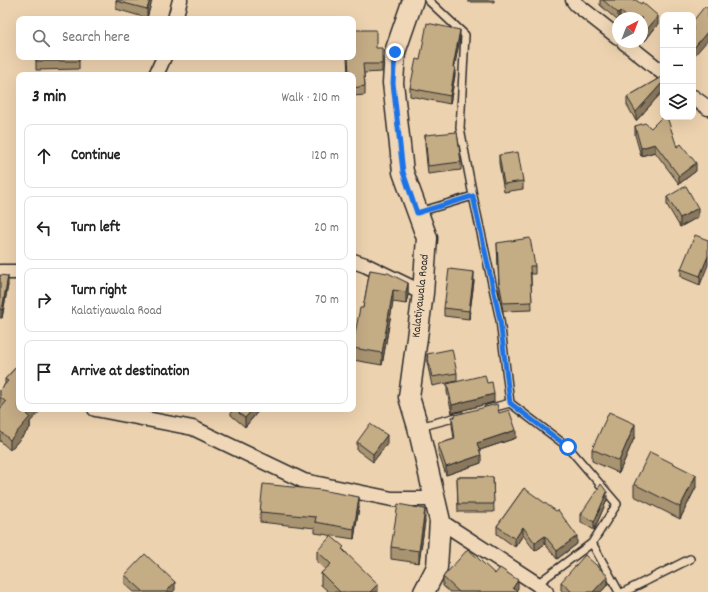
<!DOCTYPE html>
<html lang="en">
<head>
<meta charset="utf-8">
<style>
  body { margin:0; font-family:Dekko,sans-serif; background:#f2f2f2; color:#222 }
  .controls { position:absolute; right:12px; top:12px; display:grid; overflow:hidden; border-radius:8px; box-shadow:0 4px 16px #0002 }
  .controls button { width:36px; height:36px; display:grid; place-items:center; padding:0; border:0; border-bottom:1px solid #e0e0e0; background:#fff; color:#222; font:20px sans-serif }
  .compass { position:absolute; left:612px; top:12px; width:36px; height:36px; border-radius:50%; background:#fff; box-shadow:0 4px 16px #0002; rotate:42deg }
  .stop { position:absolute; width:12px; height:12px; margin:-9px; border:3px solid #1a73e8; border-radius:50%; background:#fff }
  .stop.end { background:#1a73e8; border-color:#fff; box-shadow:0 1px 4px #0008 }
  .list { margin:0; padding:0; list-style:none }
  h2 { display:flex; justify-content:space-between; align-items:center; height:52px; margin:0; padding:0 16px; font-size:17px }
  h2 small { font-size:13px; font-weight:400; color:#767676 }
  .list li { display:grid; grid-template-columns:26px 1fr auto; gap:12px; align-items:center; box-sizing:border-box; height:64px; margin:0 8px 8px; padding:0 8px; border:1px solid #e0e0e0; border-radius:8px }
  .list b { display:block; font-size:15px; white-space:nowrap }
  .list p { margin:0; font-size:13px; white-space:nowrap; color:#767676 }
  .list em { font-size:13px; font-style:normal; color:#767676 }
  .icon { flex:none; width:22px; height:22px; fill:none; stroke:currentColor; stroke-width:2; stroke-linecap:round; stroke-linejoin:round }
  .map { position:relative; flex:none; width:708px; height:592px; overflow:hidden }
  .search { position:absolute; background:#fff; box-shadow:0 4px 16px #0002; left:16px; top:16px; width:340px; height:44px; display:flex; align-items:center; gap:10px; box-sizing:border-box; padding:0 14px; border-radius:8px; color:#767676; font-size:15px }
  .panel { position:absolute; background:#fff; box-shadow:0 4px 16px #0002; left:16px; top:72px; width:340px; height:340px; border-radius:8px }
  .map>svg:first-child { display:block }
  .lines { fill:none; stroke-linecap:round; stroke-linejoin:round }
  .lane-casing { stroke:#2b2b2b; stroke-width:10 }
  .street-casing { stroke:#2b2b2b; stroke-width:17 }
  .secondary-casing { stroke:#2b2b2b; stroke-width:23 }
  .lane { stroke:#f0d7b8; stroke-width:7 }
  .street { stroke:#f0d7b8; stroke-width:14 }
  .secondary { stroke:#f0d7b8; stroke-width:20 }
  .wall { fill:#a99472; stroke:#2b2b2b }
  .shaded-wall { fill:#89785d; stroke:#2b2b2b }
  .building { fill:#c4ac85; stroke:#2b2b2b }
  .route { stroke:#1a73e8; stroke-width:5 }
  .labels { text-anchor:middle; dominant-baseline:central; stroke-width:3; stroke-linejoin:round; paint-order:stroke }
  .street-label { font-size:12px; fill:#2b2b2b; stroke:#f0d7b8 }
</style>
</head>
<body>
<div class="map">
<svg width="708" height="592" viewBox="0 0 708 592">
  <rect width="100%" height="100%" fill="#edd2af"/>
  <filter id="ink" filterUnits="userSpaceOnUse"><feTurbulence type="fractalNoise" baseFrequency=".025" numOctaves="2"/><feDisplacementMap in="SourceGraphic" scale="8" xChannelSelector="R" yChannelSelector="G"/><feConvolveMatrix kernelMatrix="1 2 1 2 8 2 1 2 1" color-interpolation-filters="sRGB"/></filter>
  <g filter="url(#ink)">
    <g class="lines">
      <defs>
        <path id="lane" d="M428,0L465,35L460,128L473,196L500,320L510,403L568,447L617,504L592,543L619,592
          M419,212L473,196
          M488,409L510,403
          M419,427L461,416
          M537,584L592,543
          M624,592L690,559"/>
        <path id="street" d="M573,0L576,4L618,37
          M175,19L180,0
          M624,42L663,73
          M156,75L164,57
          M693,97L708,108
          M353,261L365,265L423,293
          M0,272H19
          M95,409L193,428L304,481L392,499H436
          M440,521L537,584L546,592"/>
        <path id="secondary" d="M413,0L395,52L393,83L403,172L427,238L423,293L409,397L418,427L440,521L437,567L424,592"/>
      </defs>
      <use href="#lane" class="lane-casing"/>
      <use href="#street" class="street-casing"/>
      <use href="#secondary" class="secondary-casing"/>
      <use href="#lane" class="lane"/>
      <use href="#street" class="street"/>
      <use href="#secondary" class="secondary"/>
    </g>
    <path class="wall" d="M116,0H152L147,18L116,9Z
      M468,0H494V2H468Z
      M600,0H636L658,24L645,41L642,38V18H618V21L600,5Z
      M460,38L454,67L455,75L450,104L410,96V88L420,60Z
      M376,48L382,56V72L364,73L365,86V95L353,96V75H348L347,57H353Z
      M36,57H79V69L36,70Z
      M663,76V91L636,121L627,105V97Z
      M635,126L651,128L677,147L696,171L679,184L655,152L641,156L635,135Z
      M425,135L461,162V170L428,174L425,144Z
      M499,155L523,181V189L504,192L499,163Z
      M667,197L698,217L680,227L667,205Z
      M708,240L700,285L681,277V269Z
      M497,243L535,266V274H531L532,310L503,311L499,290Z
      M370,270L408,283V295L406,304L393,302L382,365L353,360V344L363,308Z
      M0,275L8,285L2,318H0Z
      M474,281L469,319L444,316V308Z
      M427,354L457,373V381L432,386L427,362Z
      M19,364L30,422V428L10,450L0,441V390L5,384V379Z
      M487,383L494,402L452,413L447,392V384Z
      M231,409H260L245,427L231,415Z
      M499,413L516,438L480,450L481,463L446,475L438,452V444L454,439L452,425V417H455V415Z
      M635,436L619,473L592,461V449Z
      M357,442L387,444L373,462L357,450Z
      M457,477H493L494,512H458Z
      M634,484L696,487L680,519L634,496Z
      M524,488L577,544L557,559L545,544L535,551L523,535L515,547L497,534V526Z
      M607,500L594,530L581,522V514Z
      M359,507L354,539L315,533V528L260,522V512Z
      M425,521L419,563L391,559V547Z
      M344,550L378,592H329L321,585V573L325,570L317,562V551Z
      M495,574L518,588L516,591L518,592H450L443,586V577Z
      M125,575L175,590L173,592H134L125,584Z
      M561,582L608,584L601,592H563L561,590Z"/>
    <path class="shaded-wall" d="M150,0H152L147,18V9Z
      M620,11V18H618V13Z
      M658,16V24L645,41V32Z
      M460,30V38L453,75V67Z
      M708,31V40L693,57V49Z
      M455,67V75L450,104V96Z
      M663,82V91L636,121V112Z
      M655,144V152L641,156V148Z
      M696,163V171L679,184V176Z
      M698,208V217L680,227V218Z
      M708,256V265L700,285V276Z
      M474,272V281L469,319V311Z
      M8,276V285L2,318V310Z
      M408,283V295L406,304V292Z
      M393,290V302L382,365V353Z
      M494,394V402L452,413V405Z
      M32,409H42L30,422V428L10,450V440L27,414Z
      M253,409H260L245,427V418Z
      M635,424V436L619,473V461Z
      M516,430V438L477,451V443Z
      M387,435V444L373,462V454Z
      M481,455V463L446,475V467Z
      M696,475V487L680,519V507Z
      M607,492V500L594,530V522Z
      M359,497V507L354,539V529Z
      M425,509V521L419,563V551Z
      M523,527V535L515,547V539Z
      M545,536V544L535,551V543Z
      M577,536V544L557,559V551Z
      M608,576V584L601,592H593Z
      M518,580V588L515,592L513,588Z
      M175,582V590L173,592H166Z
      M378,584V592H370Z"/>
    <path class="building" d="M116,0H150L147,9L116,1Z
      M603,0H636L641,4L642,2L658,16L645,32L642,30V18H628L620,11L618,13Z
      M705,6L708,9V31L693,49V21Z
      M427,23L460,30L453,67H455L450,96L410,88L416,59L420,60Z
      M353,30H376V48H382V64H363L365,86L353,88V75H349L348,57H353Z
      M36,57H79V61H36Z
      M663,76V82L636,112L627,97Z
      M663,116V117H667L677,147L681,144L696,163L679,176L655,144L641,148L635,126L645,123L651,128Z
      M457,132L461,162L428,166L425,135Z
      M518,152L523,181L504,184L499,155Z
      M686,186L698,208L680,218L667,197Z
      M695,235L708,240V256L700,276L681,269Z
      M530,238L535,266H530L532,302L503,303L499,282L497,243Z
      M449,269L474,272L469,311L444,308Z
      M370,270L388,273L408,283L406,292L393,290L382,353L353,348V344L360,308H363Z
      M0,275L8,276L2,310L0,309Z
      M452,349L457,373L432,377L427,354Z
      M19,364V409H32L27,414L30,417L10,440L0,431V409L6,402L0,397V390L8,381L5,379Z
      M485,375L487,383L492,382L494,394L452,405L447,384Z
      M497,404L499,413L509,410L516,430L477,443L481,455L446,467L438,444L455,439L452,417H455V415Z
      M234,409H253L245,418Z
      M609,412L635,424L619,461L592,449Z
      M370,424L387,435L373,454L357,442Z
      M650,452L696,475L680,507L634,484Z
      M457,477H493L494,504H458Z
      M263,484L321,490L359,497L354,529L315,522L316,517L260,512Z
      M601,484L607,492L594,522L581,514Z
      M524,488L556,511L558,510L577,536L557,551L545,536L535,543L523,527L515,539L497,526Z
      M398,504L425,509L419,551L391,547Z
      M331,536L344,547L342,549L378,584L370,592H340L321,573L331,564L317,551Z
      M468,549L495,574L500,568L518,580L513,588L518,592H459L443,577Z
      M145,554L175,582L166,592H144L125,575Z
      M585,555L608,576L593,592H572L561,582Z"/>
  </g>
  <g class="lines" filter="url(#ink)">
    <path class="route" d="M395,52L393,83L403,172L417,213L473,196L500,320L510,403L568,447"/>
  </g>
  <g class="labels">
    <g class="street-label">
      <text transform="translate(421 296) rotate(-84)">Kalatiyawala Road</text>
    </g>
  </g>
</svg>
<div class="controls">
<button>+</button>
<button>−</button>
<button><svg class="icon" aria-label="layers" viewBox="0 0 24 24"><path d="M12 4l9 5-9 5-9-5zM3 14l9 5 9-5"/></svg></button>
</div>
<svg class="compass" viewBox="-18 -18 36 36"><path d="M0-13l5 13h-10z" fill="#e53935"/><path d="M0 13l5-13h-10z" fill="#767676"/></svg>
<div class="stop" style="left:568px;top:447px"></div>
<div class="stop end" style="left:395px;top:52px"></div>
<div class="search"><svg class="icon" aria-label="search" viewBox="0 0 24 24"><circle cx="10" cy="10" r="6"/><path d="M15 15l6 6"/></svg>Search here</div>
<section class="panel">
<h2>3 min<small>Walk · 210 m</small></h2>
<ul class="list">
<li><svg class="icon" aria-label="ahead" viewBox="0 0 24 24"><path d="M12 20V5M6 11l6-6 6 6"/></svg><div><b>Continue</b></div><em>120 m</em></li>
<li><svg class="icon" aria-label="left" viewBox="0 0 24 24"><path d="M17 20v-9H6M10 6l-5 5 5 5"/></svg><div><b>Turn left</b></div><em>20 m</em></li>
<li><svg class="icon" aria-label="right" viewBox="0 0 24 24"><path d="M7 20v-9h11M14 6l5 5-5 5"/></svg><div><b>Turn right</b><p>Kalatiyawala Road</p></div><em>70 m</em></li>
<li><svg class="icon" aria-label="arrive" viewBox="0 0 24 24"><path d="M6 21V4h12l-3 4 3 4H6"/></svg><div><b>Arrive at destination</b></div></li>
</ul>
</section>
</div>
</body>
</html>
